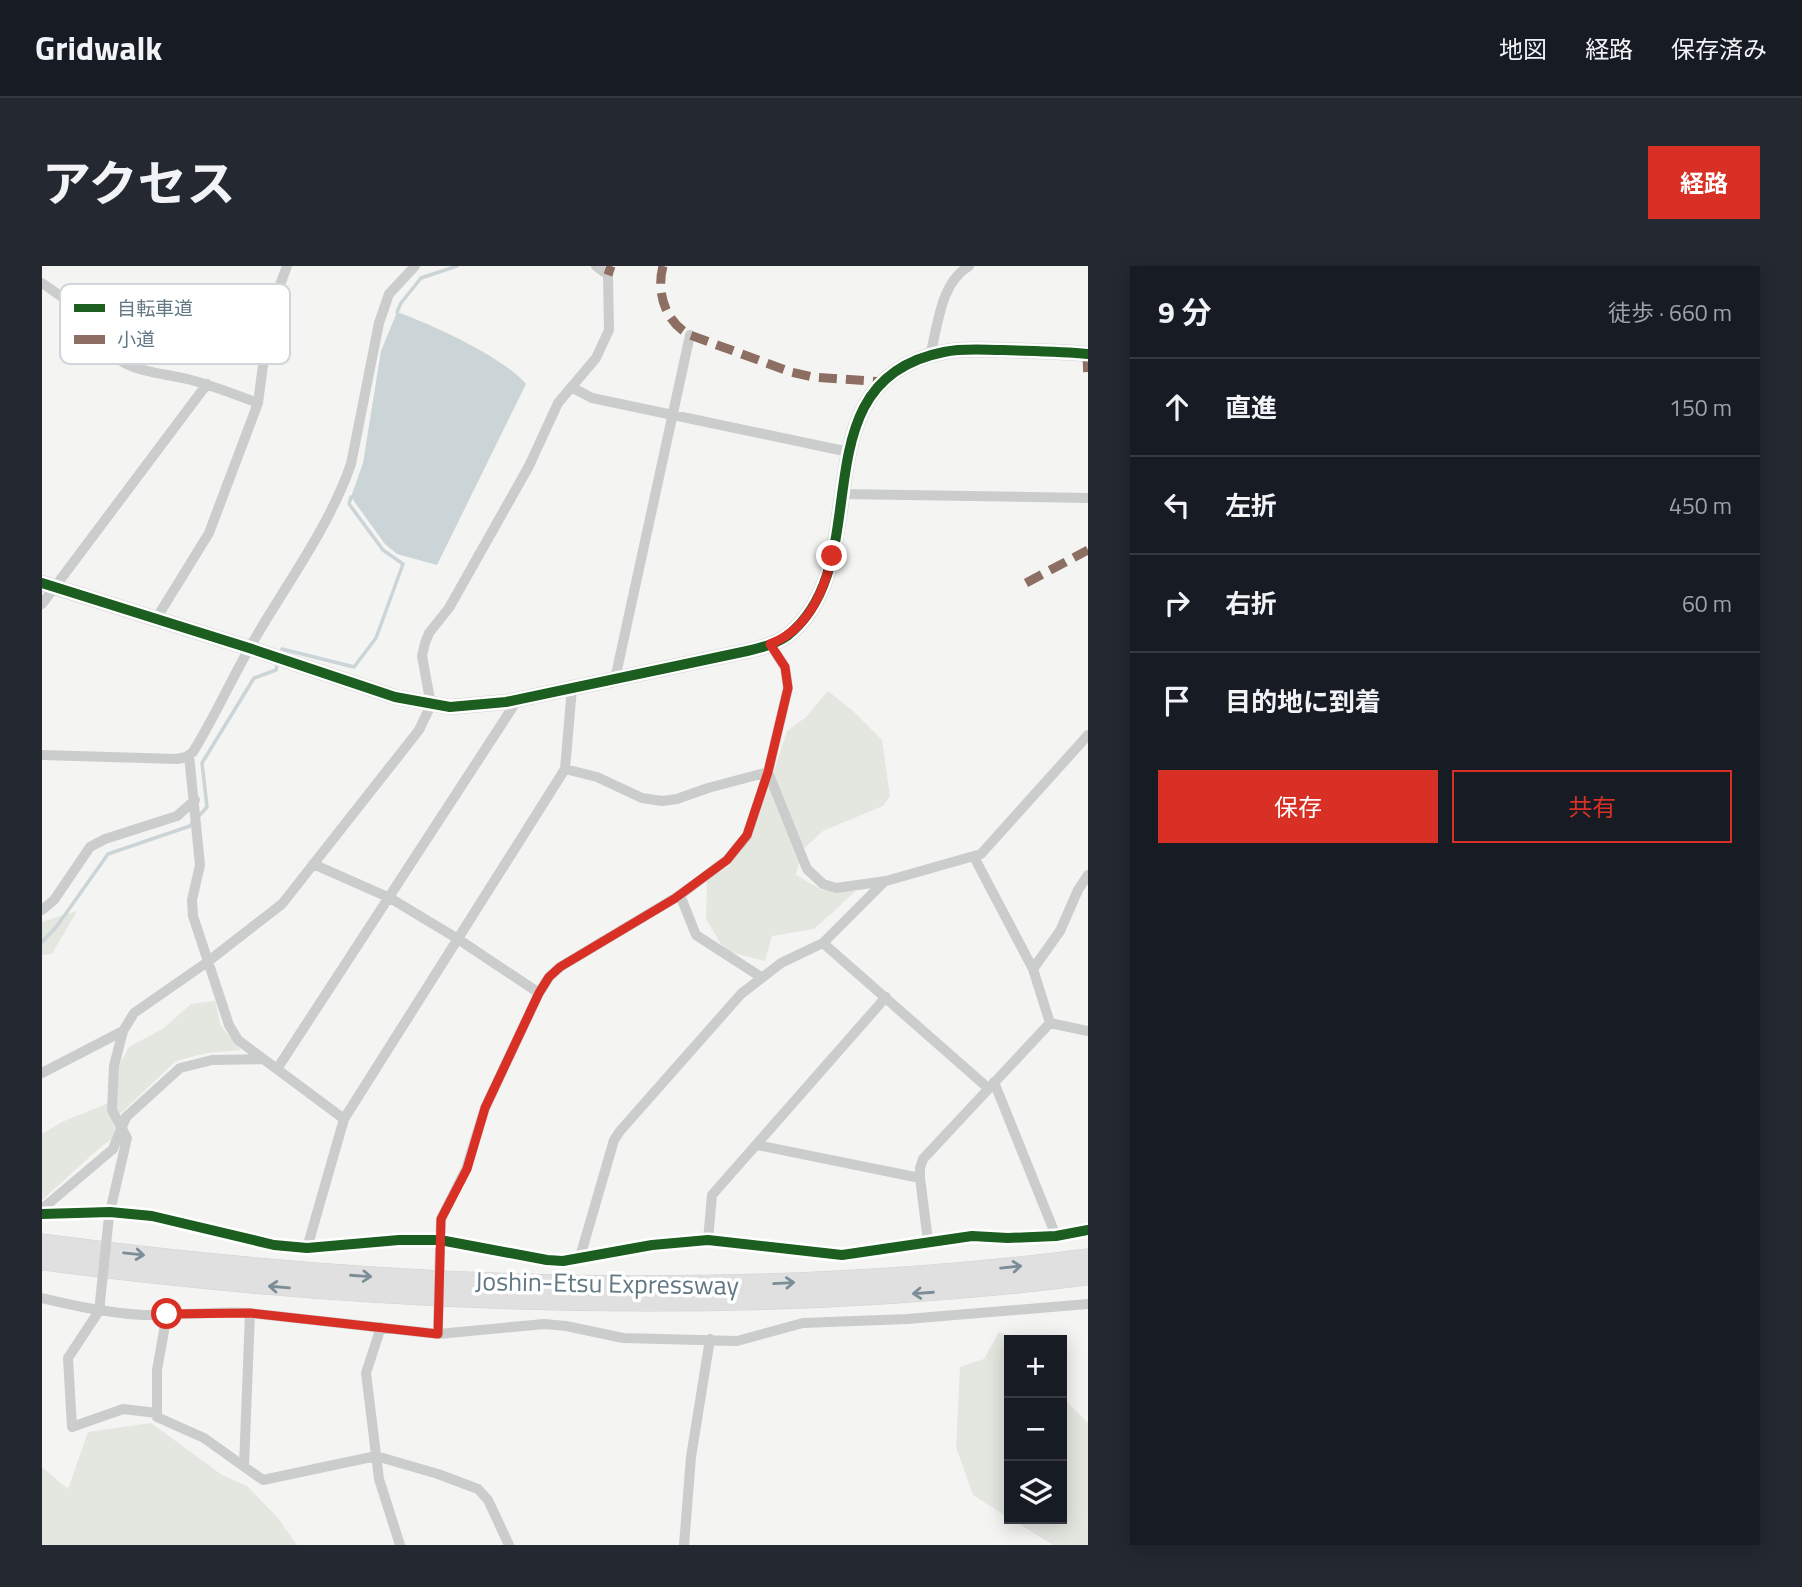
<!DOCTYPE html>
<html lang="ja">
<head>
<meta charset="utf-8">
<style>
  body { margin:0; font-family:"Titillium Web","Noto Sans JP",sans-serif; background:#242831; color:#f1f3f6 }
  .controls { position:absolute; right:21px; bottom:21px; display:grid; overflow:hidden; border-radius:0px; box-shadow:0 4px 18px #0003 }
  .controls button { width:63px; height:63px; display:grid; place-items:center; padding:0; border:0; border-bottom:2px solid #363941; background:#171b24; color:#f1f3f6; font:35px sans-serif }
  .stop { position:absolute; width:21px; height:21px; margin:-16px; border:5px solid #d93025; border-radius:50%; background:#fff }
  .stop.end { background:#d93025; border-color:#fff; box-shadow:0 2px 7px #0008 }
  .list { margin:0; padding:0; list-style:none }
  h2 { display:flex; justify-content:space-between; align-items:center; height:91px; margin:0; padding:0 28px; font-size:30px }
  h2 small { font-size:23px; font-weight:400; color:#9ea1a6 }
  .list li { display:grid; grid-template-columns:46px 1fr auto; gap:21px; align-items:center; box-sizing:border-box; height:98px; padding:0 28px; border-top:2px solid #363941 }
  .list b { display:block; font-size:26px; white-space:nowrap }
  .list em { font-size:23px; font-style:normal; color:#9ea1a6 }
  .actions { display:flex; gap:14px; padding:21px 28px }
  .actions a { flex:1; padding:16px 0; border:2px solid #d93025; border-radius:0px; text-align:center; font-size:24px; color:#d93025 }
  .actions .main { background:#d93025; color:#fff }
  .icon { flex:none; width:38px; height:38px; fill:none; stroke:currentColor; stroke-width:2; stroke-linecap:round; stroke-linejoin:round }
  .map { position:relative; flex:none; width:1046px; height:1279px; overflow:hidden; border-radius:0px }
  header { display:flex; align-items:center; gap:42px; box-sizing:border-box; height:98px; padding:0 35px; background:#171b24; border-bottom:2px solid #363941 }
  header strong { font-size:33px }
  nav { display:flex; gap:38px; margin-inline-start:auto; font-size:24px }
  .intro { display:flex; align-items:center; justify-content:space-between; box-sizing:border-box; height:168px; padding:0 42px }
  h1 { margin:0; font-size:49px }
  .button { padding:18px 32px; border-radius:0px; background:#d93025; color:#fff; font-size:24px; font-weight:700 }
  main { display:flex; gap:42px; padding:0 42px }
  aside { flex:1; background:#171b24; border-radius:0px; box-shadow:0 4px 18px #0003 }
  .map>svg:first-child { display:block }
  .green { fill:#e4e7e0 }
  .water { fill:#cbd4d7 }
  .lines { fill:none; stroke-linecap:round; stroke-linejoin:round }
  .stream { stroke:#cbd4d7; stroke-width:3.5 }
  .secondary-casing { stroke:#d0d2d2; stroke-width:16 }
  .highway-casing { stroke:#d1d2d2; stroke-width:19 }
  .street { stroke:#cbcdcd; stroke-width:10 }
  .secondary { stroke:#e0e0e0; stroke-width:14 }
  .highway { stroke:#e0e0e0; stroke-width:18 }
  .street-bridge { stroke:#cbcdcd; stroke-width:10 }
  .quiet { stroke:#8d6e63; stroke-width:9; stroke-dasharray:18 9; stroke-linecap:butt }
  .cycleway-casing { stroke:#fff; stroke-width:15 }
  .cycleway { stroke:#1b5e20; stroke-width:10 }
  .oneway { stroke:#7b8d96 }
  .route { stroke:#d93025; stroke-width:9 }
  .labels { text-anchor:middle; dominant-baseline:central; stroke-width:7; stroke-linejoin:round; paint-order:stroke }
  .street-label { font-size:26px; fill:#627884; stroke:#fff }
  .key { fill:#fff; stroke:#d0d6da; stroke-width:2 }
  .key-label { font-size:19px; fill:#627884 }
</style>
</head>
<body>
<header>
<strong>Gridwalk</strong>
<nav><a>地図</a><a>経路</a><a>保存済み</a></nav>
</header>
<div class="intro"><h1>アクセス</h1><a class="button">経路</a></div>
<main>
<div class="map">
<svg width="1046" height="1279" viewBox="0 0 1046 1279">
  <rect width="100%" height="100%" fill="#f4f4f2"/>
  <path class="green" d="M786,425L810,444L840,474L848,530L841,540L781,565L760,584L754,609L780,624L814,625L772,663L730,670L723,695L683,685L664,653L665,614L686,601L711,569L745,465L764,451Z
    M35,645L10,688L0,689V656Z
    M173,735L179,760L199,784L165,787L134,795L78,848L73,871L61,879L0,934V868L20,856L69,836L73,807L87,781L122,762L149,738Z
    M957,1066L973,1074H967V1252L931,1229L914,1181L918,1101L942,1093Z
    M1020,1111L1024,1135L1046,1157V1279H1011L969,1253H1020Z
    M109,1157L180,1209L205,1220L235,1251L255,1279H0V1201L26,1223L46,1166Z"/>
  <path class="water" d="M355,46C389,58 461,91 484,118L395,299L355,288L343,278L309,231L321,197L339,85Z"/>
  <g class="lines">
    <path class="stream" d="M355,46L359,37L379,12L415,0
      M238,389L240,383L312,401L334,372L361,298L341,284L307,238L309,231
      M156,551L165,541L160,497L212,412L234,404L236,396
      M0,676L15,660L66,588L148,560L151,556"/>
    <defs>
      <path id="secondary" d="M0,317L207,382L353,431L408,441L464,436L705,385C719,382 734,378 745,370C839,296 752,115 902,86C921,82 941,84 961,84C989,85 1018,85 1046,88"/>
      <path id="highway" d="M0,977C347,1023 698,1036 1046,992
        M0,995C347,1040 698,1053 1046,1010"/>
    </defs>
    <use href="#secondary" class="secondary-casing"/>
    <use href="#highway" class="highway-casing"/>
    <path class="street" d="M0,17L57,57C63,108 112,104 149,114C172,120 194,129 216,137
      M888,90C896,60 898,17 927,0
      M529,121L550,132L807,186
      M800,228L1046,232
      M0,338L165,118
      M114,353L167,267L216,137L228,46L245,0
      M573,413L648,69
      M0,489L135,493L144,491L151,486C172,452 188,416 208,381C242,321 286,264 309,198L337,57L347,28L373,0
      M147,489L158,599L150,634L151,650L187,759L196,774L302,853
      M523,503L555,511L600,532L620,535L635,533L666,522L726,506L765,603L781,618L794,622L844,615L939,588L1046,469
      M932,591L991,703L1008,757
      M271,598L348,632L416,673L497,727
      M638,629L654,669L719,711
      M0,644L12,634L48,581L63,573L135,550L153,534
      M781,677L946,822
      M991,703L1018,665L1036,624L1046,609
      M1008,757L1046,765
      M235,803L476,433
      M0,807L81,765L92,747L164,697L240,638L377,464L389,439L380,390L383,377L387,367L407,342L487,200L516,137L554,92L567,64L566,9L554,0
      M952,816L1014,970
      M715,879L878,912
      M0,943L71,883L84,851L138,802L170,794L221,793
      M0,948L68,946L110,950L232,979L265,982L357,974H398L505,994L521,995L610,979L666,974L800,989L930,970L966,972L1014,970L1046,964
      M67,950L85,872L70,844L72,800L81,765
      M666,974L670,929L844,731
      M886,975L878,912V902L881,893L1008,757
      M398,980L399,953L424,903L443,842L497,727L507,711L518,701L638,629L685,594L705,570L726,506L746,422L743,401L728,378
      M265,982L302,853L523,503L530,422
      M538,991L572,874L578,865L699,728L739,697L781,677L843,615
      M0,1032C34,1040 66,1047 101,1049C137,1050 172,1045 208,1047L396,1068L502,1058L524,1060L581,1072L695,1075L761,1057L865,1053L1046,1038
      M58,1039L57,1045L26,1092L30,1161L81,1143L115,1147
      M125,1048L115,1104V1151L162,1172L221,1214L334,1190L396,1208L436,1223L446,1234L467,1279
      M339,1061L324,1107L337,1213L358,1279
      M202,1200L208,1047
      M642,1279L649,1191L668,1073"/>
    <use href="#secondary" class="secondary"/>
    <use href="#highway" class="highway"/>
    <path class="street-bridge" d="M58,1036L67,950
      M396,1060L398,980"/>
    <path class="quiet" d="M621,0C614,26 623,56 648,69L749,106L771,111L842,116
      M566,9L569,0
      M1045,88L1046,115
      M984,317L1046,284"/>
    <defs>
      <path id="cycleway" d="M0,317L207,382L353,431L408,441L464,436L705,385C719,382 734,378 745,370C839,296 752,115 902,86C921,82 941,84 961,84C989,85 1018,85 1046,88
        M0,948L68,946L110,950L232,979L265,982L357,974H398L505,994L521,995L610,979L666,974L800,989L930,970L966,972L1014,970L1046,964"/>
    </defs>
    <use href="#cycleway" class="cycleway-casing"/>
    <use href="#cycleway" class="cycleway"/>
  </g>
  <defs><path id="oneway-shaft" d="M-6 0H5M1.5-3L5.5 0L1.5 3" fill="none" stroke-width="1.6" stroke-linecap="round" stroke-linejoin="round" transform="scale(1.75)"/></defs>
  <g class="oneway">
    <use href="#oneway-shaft" transform="translate(92 988) rotate(6)"/>
    <use href="#oneway-shaft" transform="translate(969 1001) rotate(-6)"/>
    <use href="#oneway-shaft" transform="translate(319 1010) rotate(4)"/>
    <use href="#oneway-shaft" transform="translate(742 1017) rotate(-3)"/>
    <use href="#oneway-shaft" transform="translate(237 1021) rotate(-175)"/>
    <use href="#oneway-shaft" transform="translate(881 1027) rotate(176)"/>
  </g>
  <g class="lines">
    <path class="route" d="M125,1048L208,1047L396,1068L399,953L425,903L443,842L497,727L507,711L518,701L632,633L685,594L705,569L726,506L746,422L743,401L728,378C765,364 782,326 790,290"/>
  </g>
  <g class="labels">
    <g class="street-label">
      <text transform="translate(565 1017) rotate(1)">Joshin-Etsu Expressway</text>
    </g>
  </g>
  <rect x="18" y="18" width="230" height="80" rx="10" class="key"/>
  <rect x="32" y="38" width="31" height="8" fill="#1b5e20"/>
  <rect x="32" y="69" width="31" height="9" fill="#8d6e63"/>
  <g class="key-label">
    <text x="75" y="49">自転車道</text>
    <text x="75" y="80">小道</text>
  </g>
</svg>
<div class="controls">
<button>+</button>
<button>−</button>
<button><svg class="icon" aria-label="layers" viewBox="0 0 24 24"><path d="M12 4l9 5-9 5-9-5zM3 14l9 5 9-5"/></svg></button>
</div>
<div class="stop" style="left:125px;top:1048px"></div>
<div class="stop end" style="left:790px;top:290px"></div>
</div>
<aside>
<h2>9 分<small>徒歩 · 660 m</small></h2>
<ul class="list">
<li><svg class="icon" aria-label="ahead" viewBox="0 0 24 24"><path d="M12 20V5M6 11l6-6 6 6"/></svg><div><b>直進</b></div><em>150 m</em></li>
<li><svg class="icon" aria-label="left" viewBox="0 0 24 24"><path d="M17 20v-9H6M10 6l-5 5 5 5"/></svg><div><b>左折</b></div><em>450 m</em></li>
<li><svg class="icon" aria-label="right" viewBox="0 0 24 24"><path d="M7 20v-9h11M14 6l5 5-5 5"/></svg><div><b>右折</b></div><em>60 m</em></li>
<li><svg class="icon" aria-label="arrive" viewBox="0 0 24 24"><path d="M6 21V4h12l-3 4 3 4H6"/></svg><div><b>目的地に到着</b></div></li>
</ul>
<div class="actions"><a class="main">保存</a><a>共有</a></div>
</aside>
</main>
</body>
</html>
